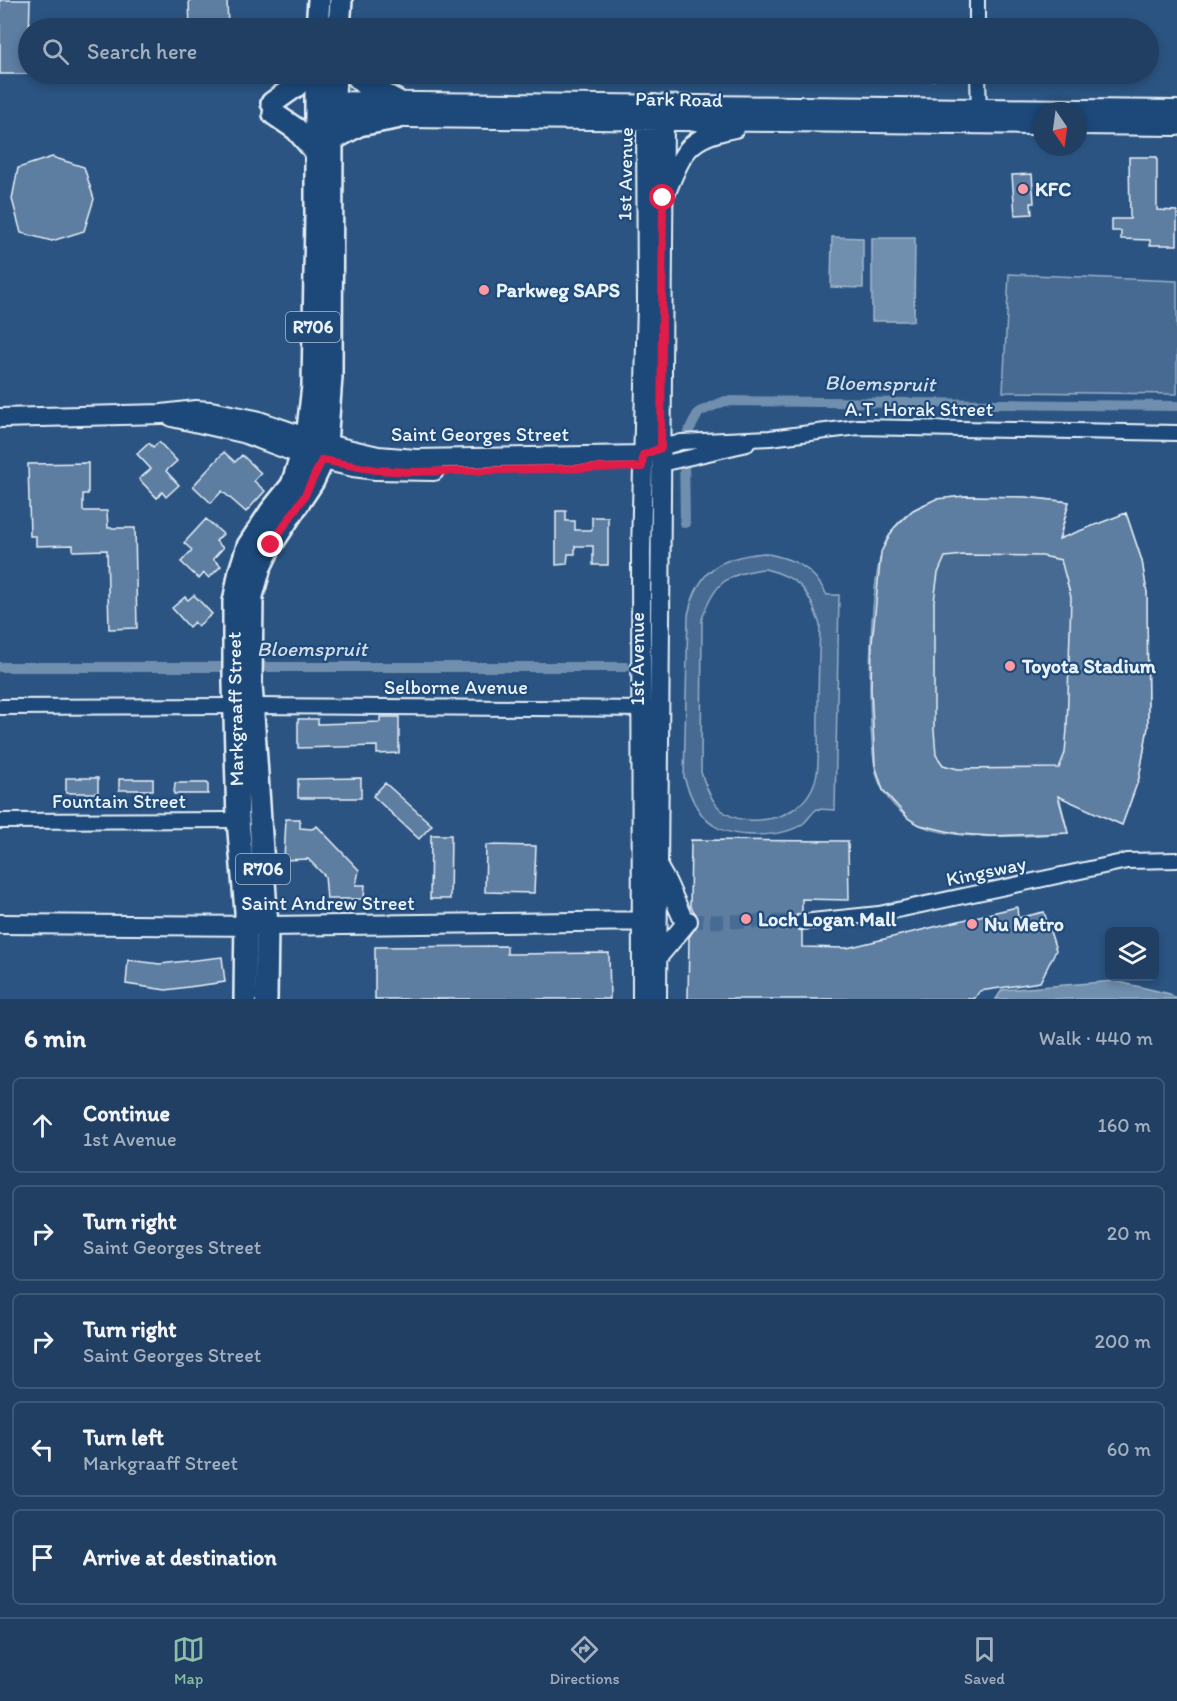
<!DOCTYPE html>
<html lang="en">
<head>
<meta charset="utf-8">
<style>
  body { margin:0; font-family:Itim,sans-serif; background:#284668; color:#f1f3f6 }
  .controls { position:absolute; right:18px; bottom:18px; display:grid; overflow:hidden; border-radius:9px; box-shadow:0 3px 9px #0003 }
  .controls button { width:54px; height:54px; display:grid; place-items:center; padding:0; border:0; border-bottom:2px solid #3d5877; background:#203f62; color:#f1f3f6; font:30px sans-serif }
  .compass { position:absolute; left:1033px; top:102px; width:54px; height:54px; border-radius:50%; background:#203f62; box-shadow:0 3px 9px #0003; rotate:167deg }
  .stop { position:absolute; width:18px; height:18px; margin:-14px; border:4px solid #e11d48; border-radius:50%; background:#fff }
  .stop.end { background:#e11d48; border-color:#fff; box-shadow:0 2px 6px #0008 }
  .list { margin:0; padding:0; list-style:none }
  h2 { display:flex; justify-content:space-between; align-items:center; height:78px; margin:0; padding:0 24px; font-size:26px }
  h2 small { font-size:20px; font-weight:400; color:#a2afbe }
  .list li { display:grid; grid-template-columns:39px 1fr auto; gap:18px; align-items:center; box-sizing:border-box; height:96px; margin:0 12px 12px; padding:0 12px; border:2px solid #3d5877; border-radius:9px }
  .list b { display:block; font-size:22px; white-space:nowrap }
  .list p { margin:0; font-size:20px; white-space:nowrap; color:#a2afbe }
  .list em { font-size:20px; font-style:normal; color:#a2afbe }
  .icon { flex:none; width:33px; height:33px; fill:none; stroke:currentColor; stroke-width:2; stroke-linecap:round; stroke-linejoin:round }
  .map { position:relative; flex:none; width:1177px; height:999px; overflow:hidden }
  .search { position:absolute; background:#203f62; box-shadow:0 3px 9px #0003; left:18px; right:18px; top:18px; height:66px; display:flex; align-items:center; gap:15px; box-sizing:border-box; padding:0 21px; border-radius:33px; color:#a2afbe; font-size:22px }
  .sheet { height:618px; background:#203f62 }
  nav { display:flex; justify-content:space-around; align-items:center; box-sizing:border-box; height:84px; border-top:2px solid #3d5877; background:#203f62; font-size:16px; color:#a2afbe }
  nav a { display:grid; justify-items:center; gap:3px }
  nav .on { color:#8abfa5 }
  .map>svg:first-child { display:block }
  .green { fill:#476b93; stroke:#98aec6; stroke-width:1.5; fill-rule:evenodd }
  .water { fill:#708ead; stroke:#a0b6cb; stroke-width:1.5 }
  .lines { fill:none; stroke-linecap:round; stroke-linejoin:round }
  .canal { stroke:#708ead; stroke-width:10 }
  .building { fill:#5d7da1; stroke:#e8f1f8; stroke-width:1.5; fill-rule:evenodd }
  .street-tunnel { stroke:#476c94; stroke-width:14; stroke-dasharray:14 7; stroke-linecap:butt }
  .street-casing { stroke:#e8f1f8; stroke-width:18 }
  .secondary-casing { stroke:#e8f1f8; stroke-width:22 }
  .primary-casing { stroke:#e8f1f8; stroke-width:26 }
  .street { stroke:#1f4a7a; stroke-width:14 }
  .secondary { stroke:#1f4a7a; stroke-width:18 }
  .primary { stroke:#1f4a7a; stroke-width:21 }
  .route { stroke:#e11d48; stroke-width:8 }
  .poi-dot { fill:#ff9aa2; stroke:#1f4a7a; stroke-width:2 }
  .labels { text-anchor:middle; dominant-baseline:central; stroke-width:4.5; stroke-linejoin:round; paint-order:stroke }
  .shield { fill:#1f4a7a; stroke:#acbfd2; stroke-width:1.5 }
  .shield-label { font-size:18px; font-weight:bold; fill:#e8f1f8 }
  .street-label { font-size:20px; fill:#e8f1f8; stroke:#1f4a7a }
  .poi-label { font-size:20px; font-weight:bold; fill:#e8f1f8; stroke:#1f4a7a; text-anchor:start }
  .water-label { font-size:21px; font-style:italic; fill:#d0dde9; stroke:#1f4a7a }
</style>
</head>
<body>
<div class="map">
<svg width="1177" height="999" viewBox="0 0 1177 999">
  <rect width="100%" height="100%" fill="#2b5482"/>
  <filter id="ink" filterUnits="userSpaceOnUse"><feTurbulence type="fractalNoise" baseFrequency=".0167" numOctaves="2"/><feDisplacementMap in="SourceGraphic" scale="12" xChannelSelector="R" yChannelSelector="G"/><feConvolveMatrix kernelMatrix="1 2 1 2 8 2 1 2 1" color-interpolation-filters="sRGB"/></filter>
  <g filter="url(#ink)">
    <path class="green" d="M1009,274L1177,281V394L1003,392Z
      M965,496L1025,497L1069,502L1060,539L1126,513L1142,561L1147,593L1148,727L1139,778L1122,825L1059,796L1068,833C1028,836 940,844 908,818C895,808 883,794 878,779C865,742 868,574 886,541C904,507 929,499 965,496Z
      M764,553C794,559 812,566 827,595H839L835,810L817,809C812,813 808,819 804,823C784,838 733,839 713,825C697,815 689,793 684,777L688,615C698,570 719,557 764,553ZM765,569C801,578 809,591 820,625C819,654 818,683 818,713C817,732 820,754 817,773C811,807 780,822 748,820C718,818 709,797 701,772L702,619C714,583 727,573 765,569Z"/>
    <path class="water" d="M832,237L863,238V288L831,287Z
      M872,238H915L914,321H872Z
      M1115,981L1170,994L1177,999H996L1002,990Z"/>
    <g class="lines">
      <path class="canal" d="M685,523L684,451L688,432L699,412L725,401L1177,406
        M0,667H625"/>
    </g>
    <path class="building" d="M0,0H30L28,74H0Z
      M189,0H227L228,28H190Z
      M903,74H934V80L903,82Z
      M52,157L84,167L94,199L84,231L52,241L21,233L12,199L18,168Z
      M1129,157H1157V210L1177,211V245H1150V240L1121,239V231H1112V219H1130Z
      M1032,174L1034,203H1031L1032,214L1015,215L1012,175Z
      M159,442L177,461L166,471L179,485L166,497L162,492L157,498L139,479L151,469L137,454L149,443L153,447Z
      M224,452L235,462L242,455L261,473L254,481L265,491L246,512L222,491L211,503L193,486Z
      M88,463V494H83V511H107L108,528H135L137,628L109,629L107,550L73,551V545L36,546V536H30L28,464Z
      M965,496L1025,497L1069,502L1059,539L1126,513L1142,561L1147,593L1148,727L1139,778L1122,825L1058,796L1068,833L991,836L959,834L920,825L909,819L883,790L875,765L871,689L872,643L881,552L894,528L913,510L936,499ZM963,555L1042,556L1061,560L1071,597L1067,729L1065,753L1059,768L958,769L943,765L936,755L934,730V601L938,573L945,557Z
      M556,511H566V521H575V530H592V517H608V565H593V546H575V554H568L567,564L556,565Z
      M206,519L223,534L216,541L223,548L213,559L221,566L209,578L204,573L199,579L181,562L192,550L184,543Z
      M194,595L212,614L198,626L194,622L189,627L172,608L185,597L188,600Z
      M380,717H399V753L377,754V746L298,748V719H318V724L380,722Z
      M66,778H98V793H66Z
      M361,778V798H298V779Z
      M119,779H153V790H119Z
      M175,783H208V794H174Z
      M385,783L432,825L419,839L373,796Z
      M286,819H300V828L312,829L317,826L359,870L356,885H365L364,899H327L325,876L308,859L284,860Z
      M431,835H451L450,899H430Z
      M691,840L848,841L849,900L802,899V913L796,915L793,922L795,928L802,931V947L847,948L1017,907L1018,918L1044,912L1056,950L1040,982L980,991L974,999H688L689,937L699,922L698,917L690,906Z
      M486,845L536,846L534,893L485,892Z
      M507,946V954L609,953L610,999H375V947Z
      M222,957L225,982L166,990L126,984L128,960L160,964Z"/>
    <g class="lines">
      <path class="street-tunnel" d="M689,921L802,922"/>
      <defs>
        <path id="street" d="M977,0V28
          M978,74L979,116
          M661,448L681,442L770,438L858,427L1177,433
          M661,464L747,444
          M253,706L651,709
          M0,707L235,706
          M0,821L238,820
          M802,922L879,914L1127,861L1177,860"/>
        <path id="secondary" d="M320,101L1177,110
          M654,104L664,121L657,999
          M321,117L1042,125
          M1078,125L1177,126
          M667,190C684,149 689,137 735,128
          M172,417L243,433L302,455L353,467L376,470L434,471
          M0,418L162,414L196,410L211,411L256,420L326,444L378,456L416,459L643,455L654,451
          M659,869L667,883L684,921
          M0,924L267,926L652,921
          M657,958L688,921
          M642,999L641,551L647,302L646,121L654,104"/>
        <path id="primary" d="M317,28L319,0
          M339,28L341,0
          M355,74L364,84L397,101
          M272,103L296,86L307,74
          M274,114L296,129L316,152
          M332,140L359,125L396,118
          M245,999L246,911L238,820L234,683V602L240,571L248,546L271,511L292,485L307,438L313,386L316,217V74
          M266,999L267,926L251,684L252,596L260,567L271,545L313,481L320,466L326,444L331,377L332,140L335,74"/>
      </defs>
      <use href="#street" class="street-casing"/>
      <use href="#secondary" class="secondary-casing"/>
      <use href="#primary" class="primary-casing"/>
      <use href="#street" class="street"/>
      <use href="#secondary" class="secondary"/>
      <use href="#primary" class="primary"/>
    </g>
  </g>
  <g class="lines" filter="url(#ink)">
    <path class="route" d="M271,545L304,497L322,460L376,470L411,472L642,467L643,455L661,448L663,198"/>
  </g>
  <g class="poi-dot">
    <circle cx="1023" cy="189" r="6"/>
    <circle cx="484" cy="290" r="6"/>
    <circle cx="1010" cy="666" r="6"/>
    <circle cx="746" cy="919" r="6"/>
    <circle cx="972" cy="924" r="6"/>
  </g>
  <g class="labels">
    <g class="shield">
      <rect x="286" y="312" width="54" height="30" rx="4.5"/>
      <rect x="236" y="854" width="54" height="30" rx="4.5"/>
    </g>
    <g class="shield-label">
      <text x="313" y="327">R706</text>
      <text x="263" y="869">R706</text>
    </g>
    <g class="street-label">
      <text transform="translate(679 99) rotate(1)">Park Road</text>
      <text transform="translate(625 174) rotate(-89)">1st Avenue</text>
      <text x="919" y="409">A.T. Horak Street</text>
      <text x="480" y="434">Saint Georges Street</text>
      <text transform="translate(637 659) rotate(-90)">1st Avenue</text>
      <text x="456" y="687">Selborne Avenue</text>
      <text transform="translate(235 709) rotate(-91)">Markgraaff Street</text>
      <text x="119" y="801">Fountain Street</text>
      <text transform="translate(986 871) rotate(-12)">Kingsway</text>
      <text x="328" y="903">Saint Andrew Street</text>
    </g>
    <g class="poi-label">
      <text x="1035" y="189">KFC</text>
      <text x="496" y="290">Parkweg SAPS</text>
      <text x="1022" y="666">Toyota Stadium</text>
      <text x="758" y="919">Loch Logan Mall</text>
      <text x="984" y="924">Nu Metro</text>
    </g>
    <g class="water-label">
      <text transform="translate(880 383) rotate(1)">Bloemspruit</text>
      <text x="312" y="648">Bloemspruit</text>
    </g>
  </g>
</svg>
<div class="controls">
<button><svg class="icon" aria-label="layers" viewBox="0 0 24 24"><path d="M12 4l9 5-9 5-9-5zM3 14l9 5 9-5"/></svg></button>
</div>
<svg class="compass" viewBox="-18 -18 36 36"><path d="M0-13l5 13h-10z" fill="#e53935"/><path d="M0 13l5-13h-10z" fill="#a2afbe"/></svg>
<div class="stop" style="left:663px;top:198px"></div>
<div class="stop end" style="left:271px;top:545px"></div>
<div class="search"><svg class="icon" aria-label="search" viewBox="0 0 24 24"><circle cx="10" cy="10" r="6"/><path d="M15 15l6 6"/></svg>Search here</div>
</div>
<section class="sheet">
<h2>6 min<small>Walk · 440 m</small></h2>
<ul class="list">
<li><svg class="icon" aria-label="ahead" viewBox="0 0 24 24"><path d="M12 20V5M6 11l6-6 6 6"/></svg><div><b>Continue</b><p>1st Avenue</p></div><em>160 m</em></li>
<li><svg class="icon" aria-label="right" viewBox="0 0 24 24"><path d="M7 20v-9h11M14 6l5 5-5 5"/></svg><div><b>Turn right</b><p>Saint Georges Street</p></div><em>20 m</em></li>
<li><svg class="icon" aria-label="right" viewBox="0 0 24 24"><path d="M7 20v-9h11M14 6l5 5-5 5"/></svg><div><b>Turn right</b><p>Saint Georges Street</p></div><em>200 m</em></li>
<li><svg class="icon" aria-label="left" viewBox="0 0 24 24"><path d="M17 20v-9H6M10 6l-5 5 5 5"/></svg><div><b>Turn left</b><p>Markgraaff Street</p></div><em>60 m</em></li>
<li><svg class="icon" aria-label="arrive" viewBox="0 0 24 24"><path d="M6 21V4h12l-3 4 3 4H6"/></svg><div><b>Arrive at destination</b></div></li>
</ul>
</section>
<nav>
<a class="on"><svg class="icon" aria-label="map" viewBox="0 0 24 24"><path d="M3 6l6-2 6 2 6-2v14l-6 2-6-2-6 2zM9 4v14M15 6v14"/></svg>Map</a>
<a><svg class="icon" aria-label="directions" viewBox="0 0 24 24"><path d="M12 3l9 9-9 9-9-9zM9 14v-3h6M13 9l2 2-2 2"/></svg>Directions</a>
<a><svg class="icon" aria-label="saved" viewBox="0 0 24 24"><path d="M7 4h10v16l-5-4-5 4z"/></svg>Saved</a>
</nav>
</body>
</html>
